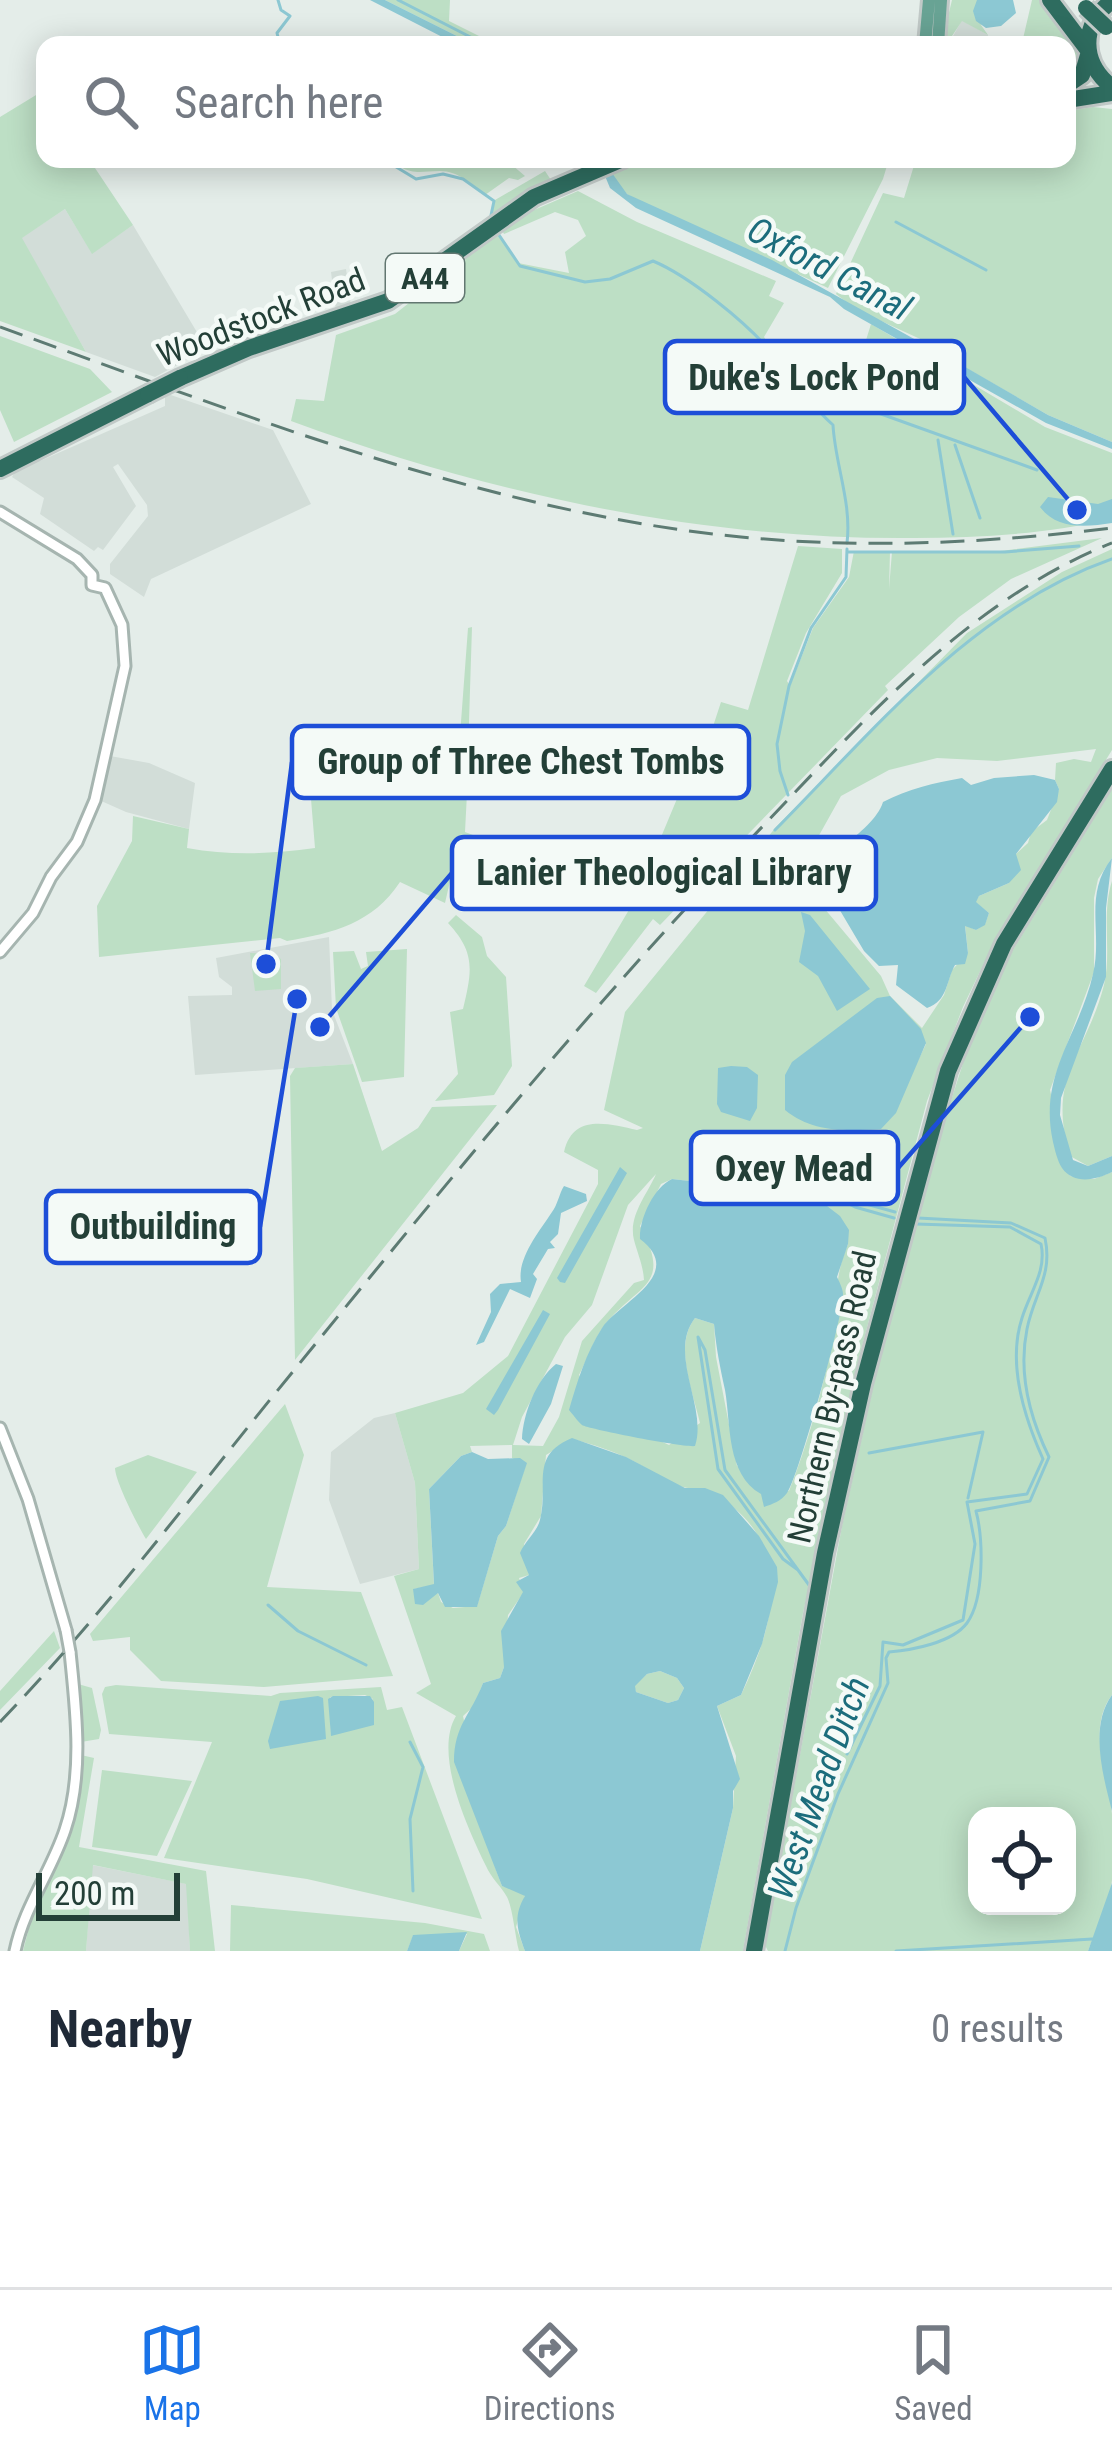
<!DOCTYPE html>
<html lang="en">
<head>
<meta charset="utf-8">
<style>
  body { margin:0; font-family:"Roboto Condensed",sans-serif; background:#f2f2f3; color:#1f2937 }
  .controls { position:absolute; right:36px; bottom:36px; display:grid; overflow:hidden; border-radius:24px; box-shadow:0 6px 30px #0003 }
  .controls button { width:108px; height:108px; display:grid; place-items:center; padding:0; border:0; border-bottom:3px solid #e0e1e3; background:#fff; color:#1f2937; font:60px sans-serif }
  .scale { position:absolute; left:36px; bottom:30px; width:144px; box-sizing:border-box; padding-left:12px; border:6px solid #233f37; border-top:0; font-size:33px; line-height:42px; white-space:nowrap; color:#233f37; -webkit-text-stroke:9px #f4faf7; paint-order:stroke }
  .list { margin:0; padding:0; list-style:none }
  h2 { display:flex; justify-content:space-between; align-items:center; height:156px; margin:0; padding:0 48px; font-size:51px }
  h2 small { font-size:39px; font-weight:400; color:#747a83 }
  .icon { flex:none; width:66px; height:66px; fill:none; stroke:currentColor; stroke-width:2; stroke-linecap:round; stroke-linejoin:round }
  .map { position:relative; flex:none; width:1112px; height:1951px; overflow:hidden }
  .search { position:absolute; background:#fff; box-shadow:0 6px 30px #0003; left:36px; right:36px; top:36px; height:132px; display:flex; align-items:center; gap:30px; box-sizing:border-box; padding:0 42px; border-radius:24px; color:#747a83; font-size:45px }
  .sheet { height:336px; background:#fff }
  nav { display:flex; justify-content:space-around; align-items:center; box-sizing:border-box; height:168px; border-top:3px solid #e0e1e3; background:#fff; font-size:33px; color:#747a83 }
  nav a { display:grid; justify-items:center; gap:6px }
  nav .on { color:#1a73e8 }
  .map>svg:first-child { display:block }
  .built { fill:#d2ddd8 }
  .green { fill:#bddfc5; fill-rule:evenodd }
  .water { fill:#8cc8d3; fill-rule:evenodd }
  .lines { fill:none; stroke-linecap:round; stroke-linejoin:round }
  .stream { stroke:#8cc8d3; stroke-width:3 }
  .minor-casing { stroke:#a6b5b0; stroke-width:15 }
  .major-casing { stroke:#c1c9c7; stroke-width:18 }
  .highway-casing { stroke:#c1c9c7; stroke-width:22 }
  .minor { stroke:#fff; stroke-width:9 }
  .major { stroke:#68a394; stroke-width:12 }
  .highway { stroke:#2e6c5f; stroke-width:16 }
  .rail { stroke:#5d7b73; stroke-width:3; stroke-dasharray:24 12; stroke-linecap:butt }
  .minor-bridge-casing { stroke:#a6b5b0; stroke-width:15; stroke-linecap:butt }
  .highway-bridge-casing { stroke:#c1c9c7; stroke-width:22; stroke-linecap:butt }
  .minor-bridge { stroke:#fff; stroke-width:9 }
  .highway-bridge { stroke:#2e6c5f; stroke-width:16 }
  .labels { text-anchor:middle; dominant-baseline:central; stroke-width:9; stroke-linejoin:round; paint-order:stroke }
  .shield { fill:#f4faf7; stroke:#627771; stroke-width:3 }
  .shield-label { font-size:30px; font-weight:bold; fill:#233f37 }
  .street-label { font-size:33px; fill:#233f37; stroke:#f4faf7 }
  .water-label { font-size:36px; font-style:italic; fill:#1c6d7c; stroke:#f4faf7 }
  .leader { fill:none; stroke:#1d4ed8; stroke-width:4.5 }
  .callout-dot { fill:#1d4ed8; stroke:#f4faf7; stroke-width:4.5 }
  .callout { fill:#f4faf7; stroke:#1d4ed8; stroke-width:4.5 }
  .callout-label { font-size:36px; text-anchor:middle; font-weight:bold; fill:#233f37 }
</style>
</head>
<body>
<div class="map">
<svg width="1112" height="1951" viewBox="0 0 1112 1951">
  <rect width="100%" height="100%" fill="#e4ede9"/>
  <path class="built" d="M962,20L988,35V45H948Z
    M65,209L92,253L133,225L207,349L155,377L86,352L21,238Z
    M346,269L351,306L336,312L331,272Z
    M165,393L273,430L311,504L151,579L144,597L110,574V564L148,516L147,505L118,464L113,467L136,506L103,550L98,547L94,551L40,514L44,498L12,477L18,466L37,457L40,461L165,406Z
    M110,756L149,763L195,783L189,829L126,812L99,800Z
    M329,937L332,1010L353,1064L195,1075L188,996L232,995V987L219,977L216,958Z
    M395,1413L415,1483L419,1569L360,1584L329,1500L331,1452L374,1418Z
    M92,1865L187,1884L190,1951H86Z"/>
  <path class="green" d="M385,0H450L449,21L497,45H475Z
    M952,0H977L981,25L988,35L962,21L946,45L945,29Z
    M1032,0H1045C1059,20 1097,57 1067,77V45L1022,43Z
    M41,92L45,97V159H89L133,225L92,254L65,209L22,238L86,352L0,321V117Z
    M1093,107L1112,109V442L1048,415L940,353L942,349L855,309L836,294L883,193L904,198L916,159H1067V111Z
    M401,159H505L525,176L518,180L509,178L485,195C472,184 458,171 440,171C423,171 416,175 400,167Z
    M647,159L673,160L889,159L883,179L828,288L644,204L622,191L607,170Z
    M545,171L551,180L490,218L495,200Z
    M578,191L637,222L776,281L769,296L784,303L764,337L794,385L823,395L844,411L871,324L1045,427L1112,453V518C1047,535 981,537 914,538C701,540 490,494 291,421L296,399L324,401L336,335L395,314L498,233L518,263L569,273L565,252L586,236L578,220L555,212L504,234L501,228L506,222Z
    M0,336L90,369L112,392L14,442L0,410Z
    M1102,538L1011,579L959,617L885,686L888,690L660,925L653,919L596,993L584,986L633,903L509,853L468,842L454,864L445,903L400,882C373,923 334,933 287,941L280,938L99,957L97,906L132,841L133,816L189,829L187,848C231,856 271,854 315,848L311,799C339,786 366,782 397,787C418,791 435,796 456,789L468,628L472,627L467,785L701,763L721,702L748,710L798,546L842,549V573L806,633L787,681L790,686L813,628L849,577L854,551L890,552L889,589L892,552H993ZM689,770L636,897L465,832L467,793Z
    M1112,549V750L994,942L963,1007L927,1101L860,1354L803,1613L743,1951H700L733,1808L736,1756L717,1706L741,1695C777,1621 796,1538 710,1492C701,1487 692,1490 683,1487C666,1482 649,1469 633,1461C614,1451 592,1444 572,1439L546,1455L541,1516L524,1544L529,1575L519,1578L524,1592L508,1615L504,1667L500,1678L483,1683L475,1705L463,1716L495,1867L502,1886L521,1891L525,1896L516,1927L525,1951H519C515,1936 513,1909 507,1897C501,1886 491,1878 486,1866C468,1829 433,1754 456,1716L416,1693L431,1684L394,1576L419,1569L415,1483L395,1413L463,1393L508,1356L598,1184V1170L564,1152C573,1113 608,1124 637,1130L643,1128L604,1110L625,1012L776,827L967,633L1062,572ZM1096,749L1091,762L1074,759L1056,763L1055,780L1059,789L1047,820L1031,832L1028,843L1016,854L1009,883L979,896L975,902L989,913L985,924L976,930L965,925L968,953L952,970L944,995L922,1028L890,996L881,976L824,908L811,897L802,869L784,877L761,875L779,862L802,854L817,839L841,796L889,770L937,758L997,761ZM926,1044L907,1083L814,1079ZM656,1174C647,1195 628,1216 634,1240C638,1255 643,1265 644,1280L634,1283L582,1341L559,1417L543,1446L513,1445L522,1417L565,1337L592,1305L628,1205ZM672,1179L742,1187L785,1186L848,1244C833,1278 837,1310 831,1346C822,1393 807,1446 789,1491L737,1466L716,1357L714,1324L695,1318C673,1346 693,1392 700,1423L669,1445L652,1437L607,1430L579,1375C588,1358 595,1336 607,1322C641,1283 672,1285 640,1226L661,1184ZM512,1445V1458L526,1464L506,1526L498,1536L477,1606L453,1608L441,1602L438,1593L429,1597L414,1589L434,1585L429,1489L461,1456L472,1452L470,1446Z
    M1112,789V858L1098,879L1094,898V972L1050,1090L1070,1176L1094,1179L1112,1172V1695C1086,1729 1109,1776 1112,1814C1112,1835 1112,1859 1112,1880C1110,1902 1096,1930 1088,1951H768L765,1945L842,1526L884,1338L938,1141L974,1029L1013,950ZM977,1816H1067V1906H977Z
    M1112,881V1156L1088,1166L1070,1156C1046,1076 1086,1055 1104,985C1112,951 1101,915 1112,881Z
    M456,915L482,937L487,956L506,977L512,1066L494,1095L435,1101L458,1074L450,1012L463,1009C472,971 476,953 448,923Z
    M407,949L404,1077L362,1082L336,1008L333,952L354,951L361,969L368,966L366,952Z
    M250,953L273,954L281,959V989L255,991Z
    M353,1064L382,1151L418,1128L432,1107L497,1105L295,1360L290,1076L295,1068Z
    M285,1404L304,1455L267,1587L361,1592L393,1676L264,1687L161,1681L130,1650V1637L93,1641L90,1634Z
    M148,1455L197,1472L146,1539C138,1526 115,1481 115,1468Z
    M54,1631L60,1648L0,1710V1691Z
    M660,1671L677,1678L684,1688L678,1700L668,1703L636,1692L634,1686L647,1674Z
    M78,1684L92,1688L101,1730L99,1739L81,1742Z
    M116,1685L271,1696L280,1693L381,1687L387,1710L402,1707L482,1919L307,1879L164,1858L212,1742L109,1734L102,1694L105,1687ZM365,1695L373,1699L331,1735L330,1697Z
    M81,1755L94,1758L79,1847L206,1871L215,1951H190L186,1884L93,1865L86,1951H23L35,1904L58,1862L71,1824Z
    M102,1770L192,1781L157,1856L92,1847Z
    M231,1905L425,1923L484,1934L490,1951H459L467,1934L413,1936L407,1951H230Z"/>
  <path class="water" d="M370,0H385L475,45H458Z
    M977,0H1013L1016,13L1001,26L986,28L976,21L973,11Z
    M598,159H602L627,194L772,260L916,340L936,341L942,347L941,353L1048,415L1112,442V449L1046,423L844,309L830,297L636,208L610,188Z
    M1048,497L1098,504L1112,499V523C1086,527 1057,530 1040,507Z
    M1034,775L1055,780L1059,789L1057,802L1016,854L1021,870L1009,883L979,896L976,902L989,913L985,925L976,930L965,926L968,953L965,964L955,965C946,981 948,1001 927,1008L896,985L898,965L879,966L864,951L835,902L814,898C801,860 871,839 883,802C908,789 934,783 962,778L971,785L994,778Z
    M1112,858L1106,908V977L1061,1098L1060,1115L1073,1160L1088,1166L1112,1156V1172C1096,1180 1074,1185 1062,1168C1057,1160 1055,1150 1053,1142C1038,1074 1079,1036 1093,974C1103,932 1083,895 1112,858Z
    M801,912L810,915L870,989L837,1011L818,976L799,962L805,931Z
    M890,996L921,1029L926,1043L896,1113L881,1129C846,1131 813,1133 785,1110V1075L792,1062L877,998Z
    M731,1066L747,1067L758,1075L757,1108L750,1121L721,1112L717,1104L718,1068Z
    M620,1167L627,1173L565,1283L560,1282L557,1278Z
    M672,1179L742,1187L785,1186L827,1206L840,1216L849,1230L848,1244L837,1277C839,1281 843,1289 843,1294C844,1313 798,1479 787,1493C781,1501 773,1504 764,1507L761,1494C726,1474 731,1424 725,1390C720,1367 716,1347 714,1324L695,1318C667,1354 708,1407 695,1446C686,1448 588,1429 582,1425C579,1423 571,1412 569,1410C577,1382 586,1353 602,1328C619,1302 687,1275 640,1239C639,1219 654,1187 672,1179Z
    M564,1186L586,1194L587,1201L561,1213L558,1234L550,1242L555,1248L548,1249L533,1274L537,1279L530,1298L510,1289L484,1342L476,1345L491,1312L490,1294L500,1284L521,1282C517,1258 539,1232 552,1212C558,1204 559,1194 564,1186Z
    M543,1310L550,1314L498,1410L494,1415L486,1409Z
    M556,1364L563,1366L551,1404L529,1444L522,1439C523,1414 536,1380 556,1364Z
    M572,1438L626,1457L685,1488H705L723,1495L759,1536L777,1567L778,1582L762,1644L741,1695L717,1706L740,1779L733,1791V1808L700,1951H525C517,1930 513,1916 525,1896L502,1886L454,1762C454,1725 471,1715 483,1683L500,1678L504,1667L501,1631L523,1592L516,1582L529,1575L520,1553C525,1541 537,1532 540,1520C549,1484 529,1456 572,1438ZM660,1671L677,1678L684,1688L678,1700L668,1703L636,1692L635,1686L647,1674Z
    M472,1452L488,1459L520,1458L527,1463L506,1526L498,1536L477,1607H445L438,1593L423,1605L415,1604L413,1589L434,1584L429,1489L461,1456Z
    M1112,1695V1811C1103,1776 1089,1726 1112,1695Z
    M318,1696L323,1698L326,1739L270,1749L268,1741L280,1701Z
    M333,1696H370L374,1702V1725L331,1736L328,1699Z
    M1112,1883V1951H1088Z
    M467,1932L459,1951H407L413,1935Z"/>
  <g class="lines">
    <path class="stream" d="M278,0L281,10L290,16L277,33L280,45
      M398,0L486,45
      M383,159L416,179L443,174L463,179L494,201L490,220
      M896,222L986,270
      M497,232L520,266L585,282L610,279L653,261C689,276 746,322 772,353C792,378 809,403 833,425C835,464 852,503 847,543
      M856,405L1037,470
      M938,440L953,534
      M955,445L980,518
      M848,552H1005L1079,546
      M788,795L780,771L777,744L789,686L811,628L846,577L847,549
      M775,830C875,729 974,607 1112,559
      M708,1160H777L859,1202L895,1212
      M707,1168L769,1164L855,1207L894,1218
      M869,1453L983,1432L968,1498
      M798,1570L783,1559L718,1469L698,1337L705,1350L725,1470L798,1570L809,1585
      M268,1605L298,1631L366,1665
      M410,1742L423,1767L410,1819L413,1891
      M847,1754L880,1686L883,1642L903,1645L963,1620L975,1544L967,1502L1027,1494L1043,1459C1024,1417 1007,1364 1022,1318C1030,1292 1047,1271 1041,1244L1010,1227L916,1224
      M785,1951L796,1908L838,1794L888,1683L886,1658L889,1652C912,1650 952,1643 967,1623C985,1598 983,1538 976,1511L1030,1501L1049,1457C1030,1418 1018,1373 1027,1329C1034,1294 1053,1275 1045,1238L1011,1223L918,1218
      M896,1951L1092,1939"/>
    <defs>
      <path id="minor" d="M0,512L77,559L92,575V585L105,588L122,625L125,666L95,800L77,842L51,877L33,913L0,952
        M0,1428L28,1499L66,1630
        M15,1951C24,1907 51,1872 65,1830C84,1774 76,1710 70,1652"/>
      <path id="major" d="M925,45L929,0
        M938,45L941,0"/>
      <path id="highway" d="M1050,0L1087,49
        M1112,1C1080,24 1081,63 1112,87
        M1067,85L1082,75L1088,55
        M1067,100L1112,93
        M180,378L249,348L388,301L534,197L623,159
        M0,469L148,394
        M754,1951L825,1553L863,1384L948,1071L1004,944L1112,769"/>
    </defs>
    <use href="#minor" class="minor-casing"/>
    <use href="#major" class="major-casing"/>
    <use href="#highway" class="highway-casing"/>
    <use href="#minor" class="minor"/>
    <use href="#major" class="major"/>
    <use href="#highway" class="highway"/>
    <path class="rail" d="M0,327C240,413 485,512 741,537C866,549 988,543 1112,528
      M0,1722C98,1620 184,1506 273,1396C432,1201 589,1007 763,826C866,718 971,599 1112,543"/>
    <defs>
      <path id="minor-bridge" d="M66,1630L70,1652"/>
      <path id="highway-bridge" d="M1086,8L1106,27
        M148,394L180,378"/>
    </defs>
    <use href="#minor-bridge" class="minor-bridge-casing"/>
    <use href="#highway-bridge" class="highway-bridge-casing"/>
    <use href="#minor-bridge" class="minor-bridge"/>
    <use href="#highway-bridge" class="highway-bridge"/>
  </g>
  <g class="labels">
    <rect class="shield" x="386" y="254" width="78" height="48" rx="9"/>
    <g class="shield-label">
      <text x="425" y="278">A44</text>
    </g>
    <g class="street-label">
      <text transform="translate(261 317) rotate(-21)">Woodstock Road</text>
      <text transform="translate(832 1397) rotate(-77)">Northern By-pass Road</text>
    </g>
    <g class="water-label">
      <text transform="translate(829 269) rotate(28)">Oxford Canal</text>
      <text transform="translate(819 1788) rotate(-70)">West Mead Ditch</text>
    </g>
  </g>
  <path class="leader" d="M1077 510L964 377M266 964L292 762M320 1027L452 873M1030 1017L898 1168M297 999L260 1227"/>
  <g class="callout-dot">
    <circle cx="1077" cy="510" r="12"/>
    <circle cx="266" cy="964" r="12"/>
    <circle cx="320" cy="1027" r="12"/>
    <circle cx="1030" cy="1017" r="12"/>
    <circle cx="297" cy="999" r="12"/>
  </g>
  <g class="callout">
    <rect x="665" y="341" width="299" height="72" rx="12"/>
    <rect x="292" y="726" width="457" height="72" rx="12"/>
    <rect x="452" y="837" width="424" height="72" rx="12"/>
    <rect x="691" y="1132" width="207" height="72" rx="12"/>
    <rect x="46" y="1191" width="214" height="72" rx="12"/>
  </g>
  <g class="callout-label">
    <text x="814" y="390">Duke's Lock Pond</text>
    <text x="521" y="774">Group of Three Chest Tombs</text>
    <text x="664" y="885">Lanier Theological Library</text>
    <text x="794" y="1181">Oxey Mead</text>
    <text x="153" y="1239">Outbuilding</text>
  </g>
</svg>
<div class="controls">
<button><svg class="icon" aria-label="locate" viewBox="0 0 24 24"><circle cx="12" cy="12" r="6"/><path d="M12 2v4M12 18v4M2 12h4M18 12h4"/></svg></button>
</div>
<div class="scale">200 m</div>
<div class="search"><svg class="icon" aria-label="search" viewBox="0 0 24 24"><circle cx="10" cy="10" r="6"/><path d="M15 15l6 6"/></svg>Search here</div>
</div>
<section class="sheet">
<h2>Nearby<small>0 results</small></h2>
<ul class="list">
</ul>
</section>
<nav>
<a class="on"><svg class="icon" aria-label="map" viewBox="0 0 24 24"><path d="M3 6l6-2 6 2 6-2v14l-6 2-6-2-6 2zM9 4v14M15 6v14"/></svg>Map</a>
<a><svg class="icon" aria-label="directions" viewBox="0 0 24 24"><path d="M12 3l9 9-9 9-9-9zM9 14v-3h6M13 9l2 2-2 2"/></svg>Directions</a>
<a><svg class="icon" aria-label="saved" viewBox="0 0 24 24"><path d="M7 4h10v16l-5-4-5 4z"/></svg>Saved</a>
</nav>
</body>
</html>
